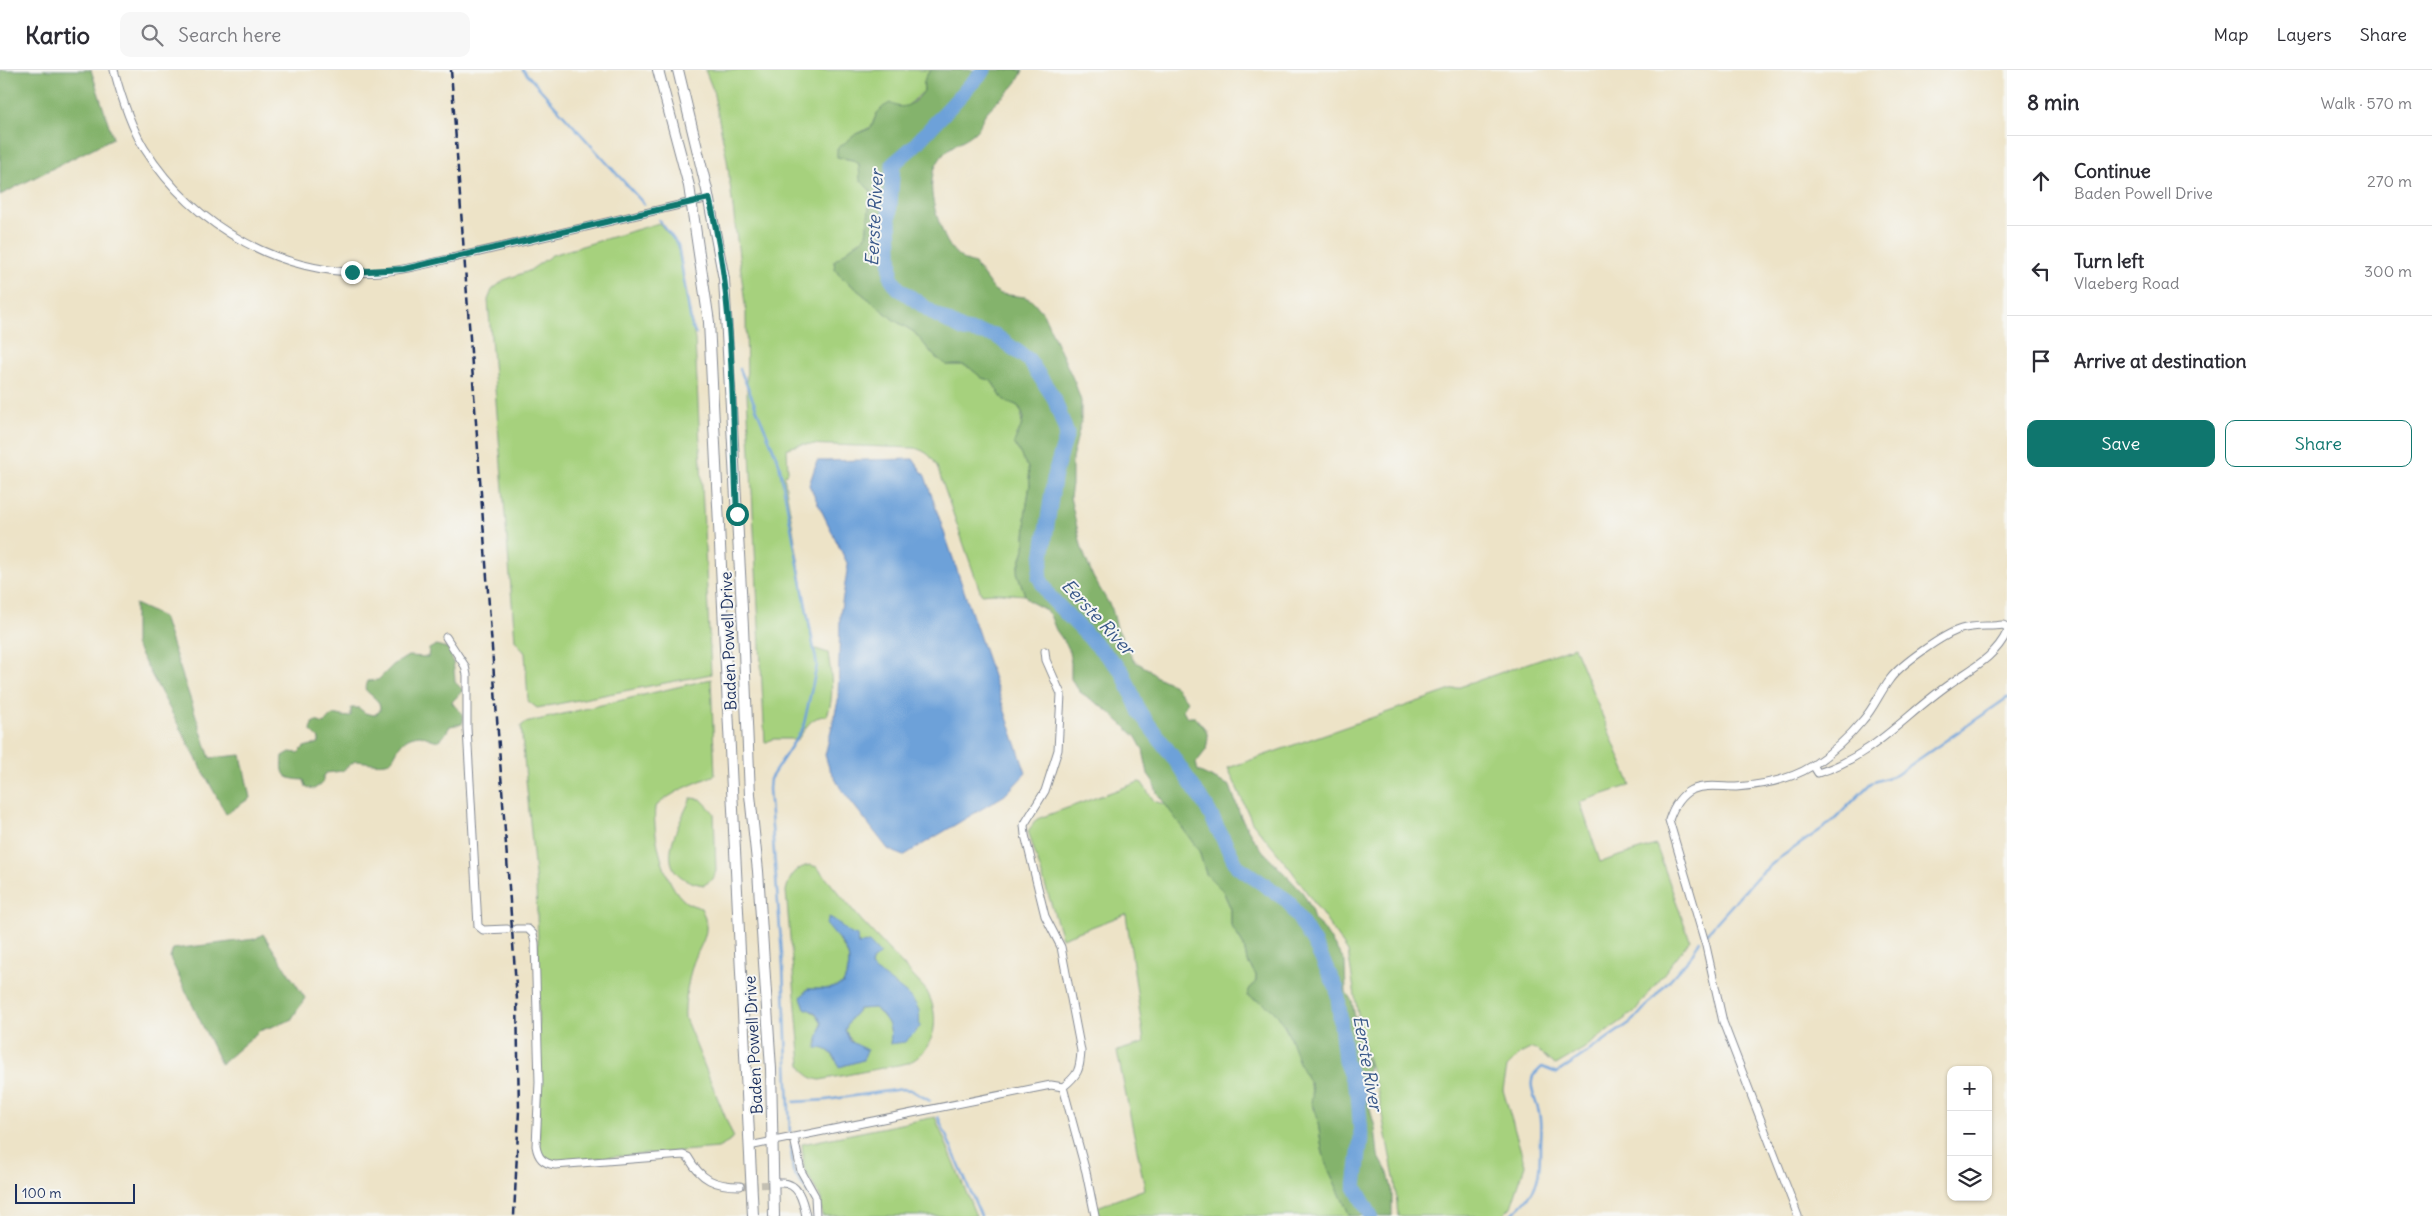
<!DOCTYPE html>
<html lang="en">
<head>
<meta charset="utf-8">
<style>
  body { margin:0; font-family:Delius,sans-serif; background:#f7f7f7; color:#2b2b33 }
  .controls { position:absolute; right:15px; bottom:15px; display:grid; overflow:hidden; border-radius:10px; box-shadow:0 1px 4px #0004 }
  .controls button { width:45px; height:45px; display:grid; place-items:center; padding:0; border:0; border-bottom:1px solid #e1e1e2; background:#fff; color:#2b2b33; font:25px sans-serif }
  .scale { position:absolute; left:15px; bottom:12px; width:120px; box-sizing:border-box; padding-left:5px; border:2px solid #1b2f5e; border-top:0; font-size:14px; line-height:18px; white-space:nowrap; color:#1b2f5e; -webkit-text-stroke:4px #f6f6f2; paint-order:stroke }
  .stop { position:absolute; width:15px; height:15px; margin:-11px; border:4px solid #0f766e; border-radius:50%; background:#fff }
  .stop.end { background:#0f766e; border-color:#fff; box-shadow:0 1px 5px #0008 }
  .list { margin:0; padding:0; list-style:none }
  h2 { display:flex; justify-content:space-between; align-items:center; height:65px; margin:0; padding:0 20px; font-size:21px }
  h2 small { font-size:16px; font-weight:400; color:#7c7c81 }
  .list li { display:grid; grid-template-columns:32px 1fr auto; gap:15px; align-items:center; box-sizing:border-box; height:90px; padding:0 20px; border-top:1px solid #e1e1e2 }
  .list b { display:block; font-size:19px; white-space:nowrap }
  .list p { margin:0; font-size:16px; white-space:nowrap; color:#7c7c81 }
  .list em { font-size:16px; font-style:normal; color:#7c7c81 }
  .actions { display:flex; gap:10px; padding:15px 20px }
  .actions a { flex:1; padding:11px 0; border:1px solid #0f766e; border-radius:10px; text-align:center; font-size:18px; color:#0f766e }
  .actions .main { background:#0f766e; color:#fff }
  .icon { flex:none; width:28px; height:28px; fill:none; stroke:currentColor; stroke-width:2; stroke-linecap:round; stroke-linejoin:round }
  .map { position:relative; flex:none; width:2007px; height:1146px; overflow:hidden }
  header { display:flex; align-items:center; gap:30px; box-sizing:border-box; height:70px; padding:0 25px; background:#fff; border-bottom:1px solid #e1e1e2 }
  header strong { font-size:24px }
  nav { display:flex; gap:28px; margin-inline-start:auto; font-size:18px }
  .search { width:350px; height:45px; background:#f7f7f7; display:flex; align-items:center; gap:12px; box-sizing:border-box; padding:0 18px; border-radius:10px; color:#7c7c81; font-size:19px }
  main { display:flex }
  aside { flex:1; background:#fff }
  .map>svg:first-child { display:block }
  .green { fill:#a6d17d; stroke:#60806e; fill-rule:evenodd }
  .forest { fill:#84b36c; stroke:#507165 }
  .water { fill:#6da1d9; stroke:#44689c }
  .lines { fill:none; stroke-linecap:round; stroke-linejoin:round }
  .stream { stroke:#6da1d9; stroke-width:2.5 }
  .river { stroke:#6da1d9; stroke-width:15 }
  .minor-tunnel { stroke:#c3bfb2; stroke-width:7; stroke-dasharray:7 3.5; stroke-linecap:butt }
  .minor-casing { stroke:#848992; stroke-width:9 }
  .secondary-casing { stroke:#848992; stroke-width:12 }
  .minor { stroke:#fff; stroke-width:7 }
  .secondary { stroke:#fff; stroke-width:10 }
  .rail { stroke:#1b2f5e; stroke-width:2.5; stroke-dasharray:8 4; stroke-linecap:butt }
  .minor-bridge-casing { stroke:#848992; stroke-width:9; stroke-linecap:butt }
  .minor-bridge { stroke:#fff; stroke-width:7 }
  .route { stroke:#0f766e; stroke-width:6 }
  .labels { text-anchor:middle; dominant-baseline:central; stroke-width:4; stroke-linejoin:round; paint-order:stroke }
  .street-label { font-size:16px; fill:#1b2f5e; stroke:#f6f6f2 }
  .water-label { font-size:18px; font-style:italic; fill:#385789; stroke:#f6f6f2 }
</style>
</head>
<body>
<header>
<strong>Kartio</strong>
<div class="search"><svg class="icon" aria-label="search" viewBox="0 0 24 24"><circle cx="10" cy="10" r="6"/><path d="M15 15l6 6"/></svg>Search here</div>
<nav><a>Map</a><a>Layers</a><a>Share</a></nav>
</header>
<main>
<div class="map">
<svg width="2007" height="1146" viewBox="0 0 2007 1146">
  <rect width="100%" height="100%" fill="#f6f6f2"/>
  <filter id="ink" filterUnits="userSpaceOnUse"><feTurbulence type="fractalNoise" baseFrequency=".02" numOctaves="2"/><feDisplacementMap in="SourceGraphic" scale="10" xChannelSelector="R" yChannelSelector="G"/><feConvolveMatrix kernelMatrix="1 2 1 2 8 2 1 2 1" color-interpolation-filters="sRGB"/></filter>
  <filter id="wash" filterUnits="userSpaceOnUse"><feTurbulence type="fractalNoise" baseFrequency=".0096" numOctaves="4" result="noise"/><feDisplacementMap in="SourceGraphic" scale="20" xChannelSelector="R" yChannelSelector="G"/><feGaussianBlur stdDeviation="1.12" result="paint"/><feColorMatrix in="noise" values="0 0 0 0 0 0 0 0 0 0 0 0 0 0 0 0 0 1.4 0 .05"/><feComposite in="paint" operator="in"/></filter>
  <g filter="url(#wash)">
    <rect width="100%" height="100%" fill="#ede3c7"/>
    <path class="green" d="M705,0H931C924,7 923,12 924,21L905,38H897L877,43L871,57L856,64L837,87L853,90L859,94C859,105 862,114 871,121L866,166L834,191L835,199L839,205L894,250L914,262L935,287L947,295H963L970,298L982,308L990,309L1003,329L1018,336L1022,343L1021,358L1016,365L1018,380L1028,398L1030,414L1025,447L1026,455L1024,479L1017,502L1025,525C1010,524 996,522 981,524L937,397C932,386 927,382 915,378L803,374L787,378L788,402L784,406L813,578L828,583C831,604 835,626 827,646C810,646 807,657 798,669H772L765,673L747,324L746,242L727,90L713,20Z
      M659,153L677,174L695,270L711,604L537,638L528,631L525,583L515,570L488,230L492,220L504,210L529,201L552,185Z
      M1574,577L1631,715L1580,732L1600,792L1656,775L1690,870L1634,942L1583,979L1556,995C1546,991 1543,981 1532,978L1520,984L1507,997L1503,1020L1525,1095L1511,1137L1502,1146H1398L1395,1112L1377,1019L1362,970L1348,882L1292,801L1252,752L1228,698Z
      M711,609L715,705C693,714 673,721 655,737C652,763 664,816 686,832C690,835 696,836 701,838C714,865 699,873 692,897C688,911 684,935 685,948L733,1066L729,1072L718,1078L551,1092L544,1088L539,1078L538,872L536,816L521,656L525,653Z
      M1139,712L1142,713L1154,731L1167,735L1199,781L1206,804L1223,821L1231,839V855L1244,876L1247,891L1256,905V913L1250,918L1247,926L1269,935L1279,947L1295,976L1300,995L1305,1001L1313,1024V1039L1317,1046L1322,1079L1326,1094L1350,1146H1099L1097,1137L1145,1119L1117,981L1144,973L1126,844L1062,868L1028,761L1037,749Z
      M691,728L701,729L714,743L716,801L713,809L704,815C648,806 676,761 691,728Z
      M810,795L817,797L861,850L926,920C941,945 937,980 908,993L820,1010C809,1008 806,1005 801,995L786,821C789,807 796,797 810,795ZM838,869L864,874L880,884L872,891L871,897L887,911L907,924L890,973C893,957 887,948 874,938L859,939L851,948L845,960L863,990L839,997C834,984 831,986 826,977C814,960 832,949 805,938L802,927L807,919H829L843,914C852,893 851,887 838,869Z
      M935,1047L976,1146H822L821,1129L804,1098L802,1074Z"/>
    <path class="forest" d="M0,0H91L113,68L0,125Z
      M931,0H1023C1016,20 999,27 986,43C981,49 981,57 975,62C968,69 957,72 949,79C923,101 931,132 942,160C947,175 957,190 975,194L994,220L1001,224L1025,227L1033,231L1043,243L1075,313L1081,331V352L1072,389V414L1070,427L1082,479L1093,507L1112,539L1117,558L1134,591L1150,600L1155,606L1174,615L1187,631L1183,640L1187,647H1195L1206,660L1208,668L1206,680L1196,693L1198,701L1230,716L1241,747L1253,768L1263,781L1303,823L1311,838L1314,850L1323,858L1345,892L1346,922L1352,931L1360,975L1369,995L1364,1018L1375,1057L1378,1085L1388,1103L1392,1119V1146H1350L1326,1094L1322,1079L1317,1046L1311,1032C1316,1014 1304,1007 1299,993C1287,960 1284,939 1247,926L1250,918L1256,913V905L1247,891L1244,876L1231,855V839L1223,821L1206,804L1199,781L1157,723L1153,711L1148,704L1143,680L1136,667L1107,640L1080,622L1071,609V593L1068,577L1056,560L1050,545L1044,539L1029,531L1025,525L1017,502L1024,479L1026,455L1025,447L1030,414L1028,398L1014,373C1017,362 1030,348 1018,336C1014,333 1007,333 1003,329C998,324 996,315 990,310L982,308L970,298L963,295H947L935,287L914,262L894,250L839,205L835,199L834,191L866,166L871,121L860,110L859,94L853,90L837,87V79L856,64L871,58L877,43L883,37L890,33C904,42 915,33 924,21C923,12 924,7 931,0Z
      M135,534L163,547L210,688L241,685L250,728L226,744L135,574Z
      M436,575L447,578C454,588 454,599 455,612L463,620L452,632C457,641 467,643 462,654L450,656C439,676 439,671 420,665C394,667 399,690 386,693C377,695 364,691 355,691L342,701L326,703L323,706V713L314,719L306,717L304,710C284,709 281,706 283,686L290,682L298,683L304,677L319,673V669L311,661L312,653L316,651L324,654C326,652 327,649 330,647C335,641 344,649 351,646V638H359L365,643L374,645L380,641C381,629 371,627 365,619L368,611L378,610L393,595L408,586L428,587L429,579Z
      M263,864L305,928L291,950L259,961L221,994L170,888L173,879L255,869Z"/>
    <path class="water" d="M913,389L925,406L1026,703L1005,725L903,786L888,779L841,719L829,698L825,685L838,631L840,545L848,495L809,415L817,391Z
      M829,847C840,851 846,864 857,866L858,874L870,873L880,884L872,891L871,897C885,909 914,924 919,941C920,946 919,952 920,957L905,972L890,974C893,957 887,948 874,938L859,939L851,948L845,960L850,971L867,980L863,990L839,997C834,984 830,978 816,978L822,953L816,943L805,938L801,927L808,919H829L843,914C857,884 844,877 826,854Z"/>
    <g class="lines">
      <path class="stream" d="M523,0L644,134
        M659,150L678,175L692,258L696,264
        M740,299L779,393L817,595L803,658L770,709L769,719L783,897L790,1062
        M1706,864L1757,807L1778,789L1832,752L1871,713L1896,705L2007,628
        M794,1032L826,1030L902,1019L911,1020L930,1031
        M938,1047L981,1146
        M791,1076L793,1101L813,1130
        M1509,1146C1539,1122 1540,1110 1540,1073C1540,1061 1542,1051 1538,1039C1535,1028 1529,1017 1533,1006L1542,997L1557,1003L1634,950L1691,886L1700,870"/>
      <path class="river" d="M984,0L913,77L893,94L889,149L891,208L898,218L936,245L964,260L995,265L1029,290L1054,328L1067,364L1055,403L1039,507L1049,526L1122,601L1140,643L1173,687L1206,736L1237,796L1288,831L1314,873L1337,919L1345,991L1358,1024L1361,1067L1355,1117L1371,1146"/>
    </g>
  </g>
  <g filter="url(#ink)">
    <g class="lines">
      <path class="minor-tunnel" d="M740,1116L777,1114"/>
      <defs>
        <path id="minor" d="M114,0C121,26 130,55 144,78C195,159 285,208 381,202C405,200 428,194 452,188
          M479,182L709,128
          M446,567L465,596L467,605V658L478,856L483,860L507,859
          M1813,695L1818,703C1873,686 1904,646 1948,615C1970,599 1995,588 2007,562
          M516,859H528L533,864L535,873L539,1012L536,1076C538,1088 543,1093 555,1095L683,1085L688,1087C701,1110 715,1116 740,1116
          M1063,1017L1086,1102L1095,1146
          M794,1068L801,1101L815,1126L816,1146
          M749,1076L1051,1015L1063,1017C1078,1005 1080,1000 1081,981L1061,877L1045,846L1025,765L1024,755L1045,721L1058,680L1061,624L1046,590L1045,581
          M780,1113C799,1112 803,1131 806,1146
          M1798,1146L1723,952L1706,876L1669,750C1673,738 1679,726 1691,720C1705,714 1721,717 1736,717C1762,715 1790,710 1812,696C1830,684 1849,667 1863,650C1874,638 1880,622 1890,609C1901,594 1944,564 1961,559C1975,555 1989,557 2003,555L2007,557"/>
        <path id="secondary" d="M658,0L689,116L709,252L753,1146
          M678,0L707,120L724,209L743,557L750,725L758,801L771,999L774,1146"/>
      </defs>
      <use href="#minor" class="minor-casing"/>
      <use href="#secondary" class="secondary-casing"/>
      <use href="#minor" class="minor"/>
      <use href="#secondary" class="secondary"/>
      <path class="rail" d="M451,0L517,930L519,1040L514,1146"/>
      <defs>
        <path id="minor-bridge" d="M452,188L479,182"/>
      </defs>
      <use href="#minor-bridge" class="minor-bridge-casing"/>
      <use href="#minor-bridge" class="minor-bridge"/>
    </g>
  </g>
  <g class="lines" filter="url(#ink)">
    <path class="route" d="M352,202L404,199L709,128C735,227 732,341 737,444"/>
  </g>
  <g class="labels">
    <g class="street-label">
      <text transform="translate(728 571) rotate(-92)">Baden Powell Drive</text>
      <text transform="translate(753 975) rotate(-93)">Baden Powell Drive</text>
    </g>
    <g class="water-label">
      <text transform="translate(874 148) rotate(-87)">Eerste River</text>
      <text transform="translate(1098 547) rotate(47)">Eerste River</text>
      <text transform="translate(1368 993) rotate(80)">Eerste River</text>
    </g>
  </g>
</svg>
<div class="controls">
<button>+</button>
<button>−</button>
<button><svg class="icon" aria-label="layers" viewBox="0 0 24 24"><path d="M12 4l9 5-9 5-9-5zM3 14l9 5 9-5"/></svg></button>
</div>
<div class="scale">100 m</div>
<div class="stop" style="left:737px;top:444px"></div>
<div class="stop end" style="left:352px;top:202px"></div>
</div>
<aside>
<h2>8 min<small>Walk · 570 m</small></h2>
<ul class="list">
<li><svg class="icon" aria-label="ahead" viewBox="0 0 24 24"><path d="M12 20V5M6 11l6-6 6 6"/></svg><div><b>Continue</b><p>Baden Powell Drive</p></div><em>270 m</em></li>
<li><svg class="icon" aria-label="left" viewBox="0 0 24 24"><path d="M17 20v-9H6M10 6l-5 5 5 5"/></svg><div><b>Turn left</b><p>Vlaeberg Road</p></div><em>300 m</em></li>
<li><svg class="icon" aria-label="arrive" viewBox="0 0 24 24"><path d="M6 21V4h12l-3 4 3 4H6"/></svg><div><b>Arrive at destination</b></div></li>
</ul>
<div class="actions"><a class="main">Save</a><a>Share</a></div>
</aside>
</main>
</body>
</html>
